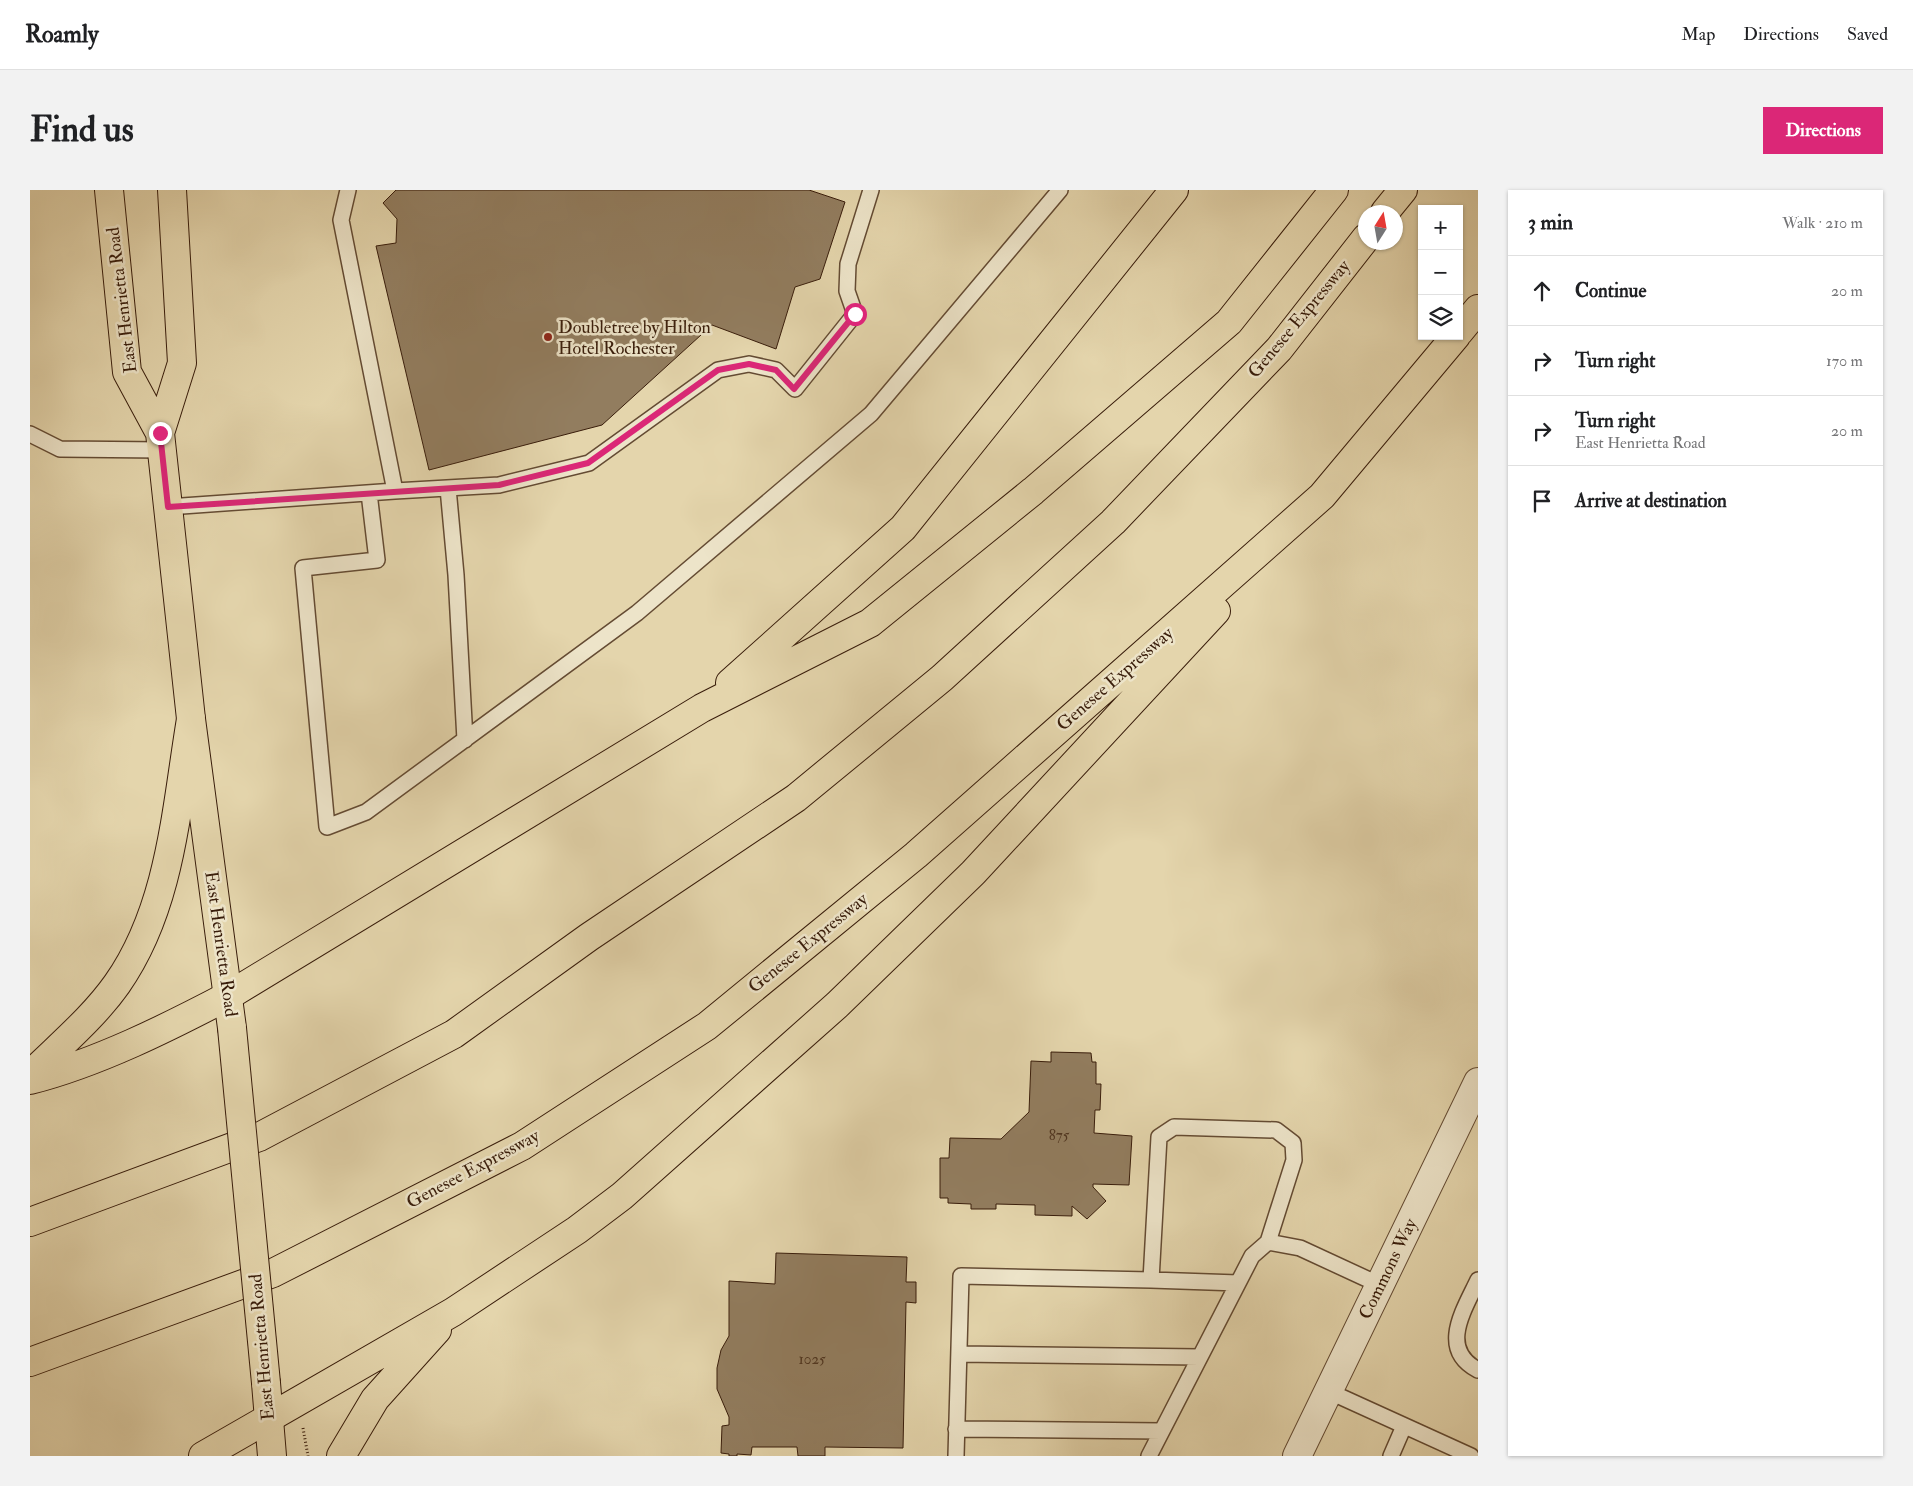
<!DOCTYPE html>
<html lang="en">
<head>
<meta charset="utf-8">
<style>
  body { margin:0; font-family:"IM FELL Double Pica",serif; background:#f2f2f2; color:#202124 }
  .controls { position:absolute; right:15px; top:15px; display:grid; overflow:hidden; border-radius:0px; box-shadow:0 1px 4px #0004 }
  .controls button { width:45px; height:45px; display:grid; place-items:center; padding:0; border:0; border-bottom:1px solid #e0e0e0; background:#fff; color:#202124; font:25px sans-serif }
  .compass { position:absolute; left:1328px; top:15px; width:45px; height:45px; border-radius:50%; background:#fff; box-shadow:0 1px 4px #0004; rotate:11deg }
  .stop { position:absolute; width:15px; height:15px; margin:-11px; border:4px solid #db2777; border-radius:50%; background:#fff }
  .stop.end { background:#db2777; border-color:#fff; box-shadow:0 1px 5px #0008 }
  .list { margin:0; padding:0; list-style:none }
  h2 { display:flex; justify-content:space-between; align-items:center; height:65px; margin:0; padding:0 20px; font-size:21px }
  h2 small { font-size:16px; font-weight:400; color:#757577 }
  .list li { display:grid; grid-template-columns:32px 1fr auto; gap:15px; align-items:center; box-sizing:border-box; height:70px; padding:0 20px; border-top:1px solid #e0e0e0 }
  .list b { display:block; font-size:19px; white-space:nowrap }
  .list p { margin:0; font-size:16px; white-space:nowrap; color:#757577 }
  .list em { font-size:16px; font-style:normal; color:#757577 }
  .icon { flex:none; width:28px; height:28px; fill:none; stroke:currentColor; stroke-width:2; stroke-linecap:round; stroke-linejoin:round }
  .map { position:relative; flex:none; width:1448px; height:1266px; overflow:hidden; border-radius:0px }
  header { display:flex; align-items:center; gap:30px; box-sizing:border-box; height:70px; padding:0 25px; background:#fff; border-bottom:1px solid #e0e0e0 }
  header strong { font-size:24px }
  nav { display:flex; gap:28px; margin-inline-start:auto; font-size:18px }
  .intro { display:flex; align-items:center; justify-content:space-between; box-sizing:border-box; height:120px; padding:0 30px }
  h1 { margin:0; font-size:35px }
  .button { padding:12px 22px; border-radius:0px; background:#db2777; color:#fff; font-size:18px; font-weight:700 }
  main { display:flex; gap:30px; padding:0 30px }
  aside { flex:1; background:#fff; border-radius:0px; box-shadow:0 1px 4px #0004 }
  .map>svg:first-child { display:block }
  .building { fill:#927d5f; stroke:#391d0b }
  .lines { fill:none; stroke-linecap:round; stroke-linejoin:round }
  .lane-casing { stroke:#644b33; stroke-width:18 }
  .street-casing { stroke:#644b33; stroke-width:30 }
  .primary-casing { stroke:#391d0b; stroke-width:30 }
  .highway-casing { stroke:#391d0b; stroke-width:30 }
  .path { stroke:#391d0b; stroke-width:3; stroke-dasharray:1 2.5; stroke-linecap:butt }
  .lane { stroke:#ede4c9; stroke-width:15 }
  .street { stroke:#ede4c9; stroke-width:28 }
  .primary { stroke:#e4d5ac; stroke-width:28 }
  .highway { stroke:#e4d5ac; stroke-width:28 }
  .primary-bridge-casing { stroke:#391d0b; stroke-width:30; stroke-linecap:butt }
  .primary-bridge { stroke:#e4d5ac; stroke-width:28 }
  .route { stroke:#db2777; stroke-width:6 }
  .poi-dot { fill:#8f2418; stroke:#ede4c9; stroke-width:2 }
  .labels { text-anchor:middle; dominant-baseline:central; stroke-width:5; stroke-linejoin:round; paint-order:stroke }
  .number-label { font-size:15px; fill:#4f3520 }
  .street-label { font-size:18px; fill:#391d0b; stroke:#ede4c9 }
  .poi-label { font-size:18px; fill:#391d0b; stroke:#ede4c9; text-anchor:start }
</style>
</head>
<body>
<header>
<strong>Roamly</strong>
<nav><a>Map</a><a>Directions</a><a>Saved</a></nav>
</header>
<div class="intro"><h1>Find us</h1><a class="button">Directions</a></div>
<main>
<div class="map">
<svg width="1448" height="1266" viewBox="0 0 1448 1266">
  <rect width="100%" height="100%" fill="#e4d5ac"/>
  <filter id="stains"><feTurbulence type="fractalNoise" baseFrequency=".004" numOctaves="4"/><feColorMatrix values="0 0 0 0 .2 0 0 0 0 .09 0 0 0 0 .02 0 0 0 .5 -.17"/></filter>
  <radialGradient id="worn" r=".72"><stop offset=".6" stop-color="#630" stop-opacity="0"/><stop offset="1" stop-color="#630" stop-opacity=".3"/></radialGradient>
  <path class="building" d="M366,0H779L815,12L790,89L765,97L746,159L682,135L572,235L399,280L346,56L366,53L367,29L353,13Z
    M1021,862L1061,863L1062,872H1066V894H1071L1070,920H1065L1064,943L1102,946L1099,995L1063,994V997L1076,1011L1057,1029L1042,1016V1026L1005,1025V1015L966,1014V1019H941V1014L918,1013V1008H910V968H919L920,948L971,949L999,922L1001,871L1021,872Z
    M746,1063L877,1067L876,1092H886V1113L876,1112L873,1258L795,1257V1266H768L767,1257H722L721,1265L707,1264V1266H699V1264L691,1263L692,1236L699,1235V1227L687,1199V1178L691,1160L699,1146V1091L745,1094Z"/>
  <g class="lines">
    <defs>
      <path id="lane" d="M0,244L30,259L132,260
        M418,298L426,385L435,550
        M365,301L469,295L559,273L688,180L719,174L746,180L765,199L825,124L817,101L818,74L841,0
        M339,303L347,370L273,378L297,637L336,622L607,423L841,224L1030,0
        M138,317L365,301L311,30L318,0
        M1448,1090C1434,1120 1408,1159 1448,1180
        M1208,1093L1121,1090L1129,947L1144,937L1246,940L1263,953L1264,970L1238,1052
        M929,1164L1169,1167
        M1298,1201L1441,1266
        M926,1239L1131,1241
        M926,1266L931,1086L1121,1090
        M1119,1266L1222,1066L1238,1052L1270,1058L1350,1095
        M1361,1266L1374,1236"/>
      <path id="street" d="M1267,1266L1448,892"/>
      <path id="primary" d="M79,0L97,182L130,243L161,529L202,838
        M130,243L152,173L142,0
        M236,1193L242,1266"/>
      <path id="highway" d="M1355,22L1373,0
        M1429,142L1448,119
        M700,493L873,338L1144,0
        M0,885C29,856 63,828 87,794C141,717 146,619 161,529
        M0,890C67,873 137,838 198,806L672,518L840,433L1003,301L1199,132L1304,0
        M0,1032L229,947L424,844L559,747L766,608L912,488L1083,332L1249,159L1336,48
        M0,1172L243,1083L492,956L677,836L886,665L1292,306L1426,146
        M173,1266L423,1122L547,1040L592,1006L807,815L943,683L1186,421
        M311,1266L345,1209L407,1140"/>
    </defs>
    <use href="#lane" class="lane-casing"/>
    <use href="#street" class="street-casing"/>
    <use href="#primary" class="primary-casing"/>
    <use href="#highway" class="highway-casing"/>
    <path class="path" d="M273,1238L278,1266"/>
    <use href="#lane" class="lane"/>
    <use href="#street" class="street"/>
    <use href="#primary" class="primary"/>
    <use href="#highway" class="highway"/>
    <defs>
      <path id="primary-bridge" d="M202,838L236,1193"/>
    </defs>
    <use href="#primary-bridge" class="primary-bridge-casing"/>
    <use href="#primary-bridge" class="primary-bridge"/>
  </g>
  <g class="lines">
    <path class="route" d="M130,243L138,317L469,295L558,273L688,180L719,174L746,180L764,199L825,124"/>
  </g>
  <circle class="poi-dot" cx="518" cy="147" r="5"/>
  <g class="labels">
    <g class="number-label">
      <text x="1029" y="945">875</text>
      <text x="782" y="1169">1025</text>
    </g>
    <g class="street-label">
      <text transform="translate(92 110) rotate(-97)">East Henrietta Road</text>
      <text transform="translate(1269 129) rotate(-50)">Genesee Expressway</text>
      <text transform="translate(1085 489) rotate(-41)">Genesee Expressway</text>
      <text transform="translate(778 753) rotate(-39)">Genesee Expressway</text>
      <text transform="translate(191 754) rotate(82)">East Henrietta Road</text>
      <text transform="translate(443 979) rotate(-28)">Genesee Expressway</text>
      <text transform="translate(1358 1079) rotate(-64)">Commons Way</text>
      <text transform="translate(232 1157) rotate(-95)">East Henrietta Road</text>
    </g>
    <g class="poi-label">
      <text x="528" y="137">Doubletree by Hilton<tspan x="528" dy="21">Hotel Rochester</tspan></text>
    </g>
  </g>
  <rect width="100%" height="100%" filter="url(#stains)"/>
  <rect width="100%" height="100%" fill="url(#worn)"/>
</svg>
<div class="controls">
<button>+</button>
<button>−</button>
<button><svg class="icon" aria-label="layers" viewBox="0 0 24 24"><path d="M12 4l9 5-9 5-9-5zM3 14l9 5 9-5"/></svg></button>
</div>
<svg class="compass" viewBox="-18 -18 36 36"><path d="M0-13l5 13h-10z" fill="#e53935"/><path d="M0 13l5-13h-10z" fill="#757577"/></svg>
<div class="stop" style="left:825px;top:124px"></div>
<div class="stop end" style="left:130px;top:243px"></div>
</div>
<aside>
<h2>3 min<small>Walk · 210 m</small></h2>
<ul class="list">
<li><svg class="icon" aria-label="ahead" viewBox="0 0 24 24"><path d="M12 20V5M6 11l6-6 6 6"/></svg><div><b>Continue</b></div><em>20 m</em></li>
<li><svg class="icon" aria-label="right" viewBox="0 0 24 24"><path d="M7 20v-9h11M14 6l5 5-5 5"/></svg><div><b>Turn right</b></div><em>170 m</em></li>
<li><svg class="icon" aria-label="right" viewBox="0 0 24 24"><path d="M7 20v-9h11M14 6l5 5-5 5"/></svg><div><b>Turn right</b><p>East Henrietta Road</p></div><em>20 m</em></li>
<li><svg class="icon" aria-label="arrive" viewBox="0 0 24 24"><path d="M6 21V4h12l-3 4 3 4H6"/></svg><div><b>Arrive at destination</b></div></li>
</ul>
</aside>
</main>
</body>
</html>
